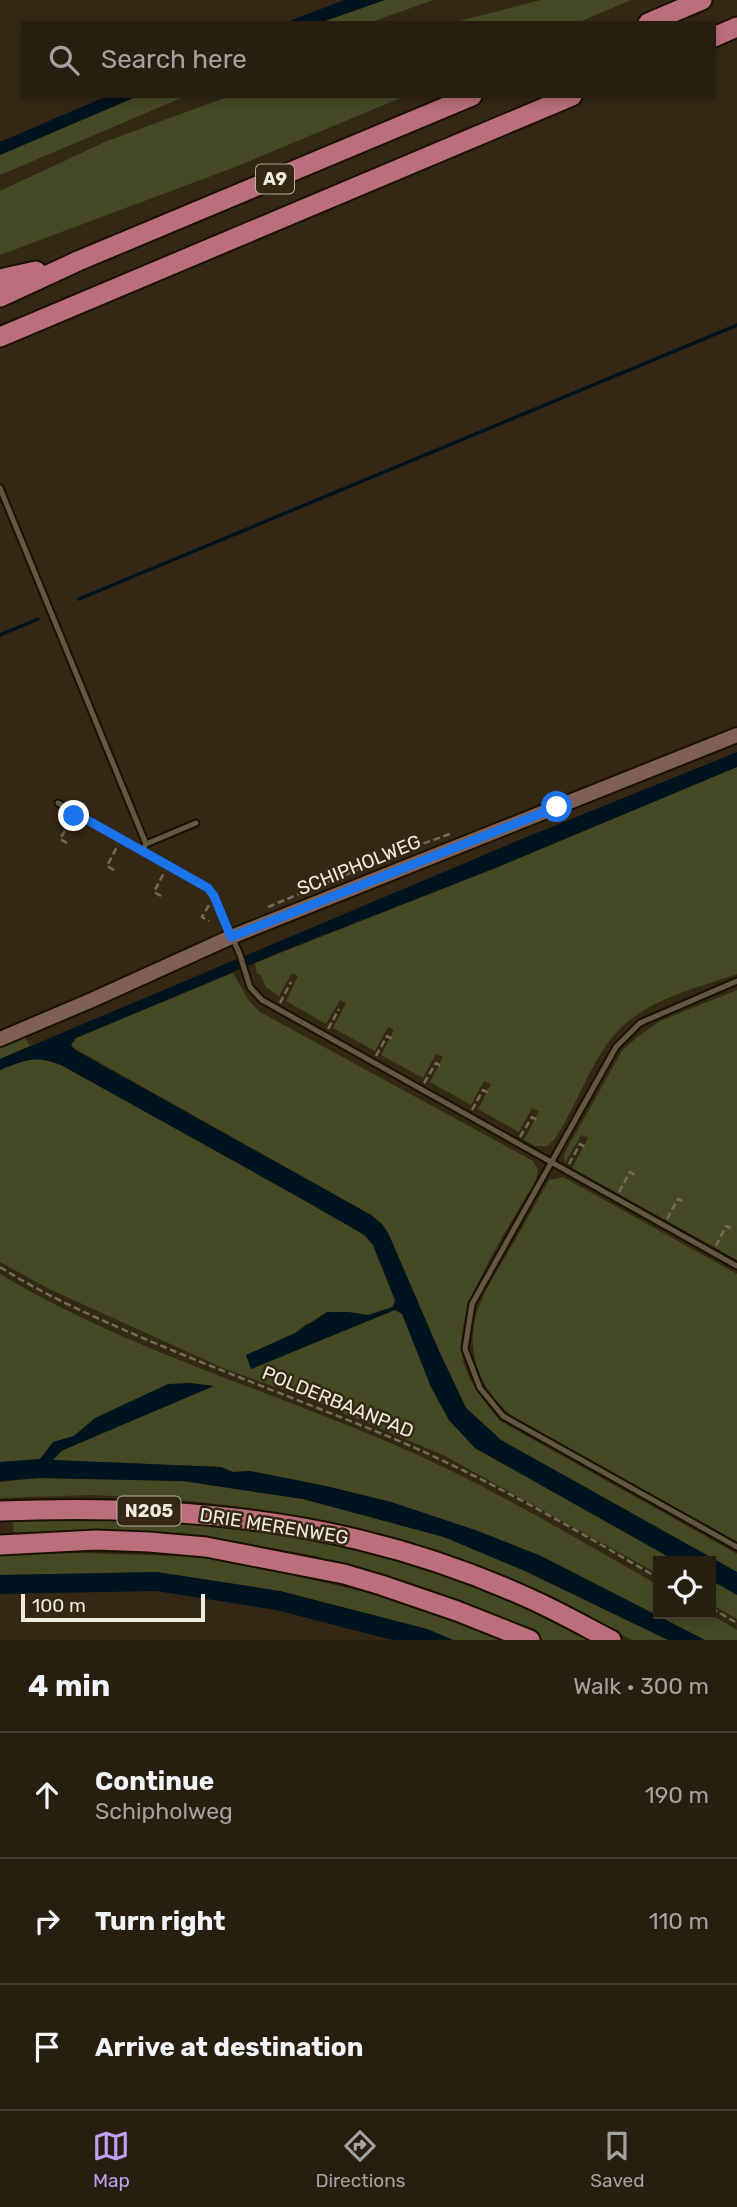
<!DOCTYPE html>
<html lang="en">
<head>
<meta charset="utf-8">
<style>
  body { margin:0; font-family:Rubik,sans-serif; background:#332b1e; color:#f1f3f6 }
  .controls { position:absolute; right:21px; bottom:21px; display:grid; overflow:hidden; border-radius:0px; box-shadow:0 4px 10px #0003 }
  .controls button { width:63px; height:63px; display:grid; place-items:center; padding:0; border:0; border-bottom:2px solid #433c30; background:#271e10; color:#f1f3f6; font:35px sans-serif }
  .scale { position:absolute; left:21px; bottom:18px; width:184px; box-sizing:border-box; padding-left:7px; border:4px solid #f0e9dd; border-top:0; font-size:19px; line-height:24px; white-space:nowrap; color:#f0e9dd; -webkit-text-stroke:5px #342815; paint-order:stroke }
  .stop { position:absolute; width:21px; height:21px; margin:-16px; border:5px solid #1a73e8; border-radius:50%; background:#fff }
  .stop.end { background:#1a73e8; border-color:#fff; box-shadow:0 2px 7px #0008 }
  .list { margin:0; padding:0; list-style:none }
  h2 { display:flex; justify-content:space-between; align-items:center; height:91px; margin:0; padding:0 28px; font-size:30px }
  h2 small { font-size:23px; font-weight:400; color:#a4a29f }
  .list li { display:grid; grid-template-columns:46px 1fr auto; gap:21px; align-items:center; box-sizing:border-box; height:126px; padding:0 28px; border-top:2px solid #433c30 }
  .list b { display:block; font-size:26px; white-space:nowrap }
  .list p { margin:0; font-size:23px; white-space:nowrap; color:#a4a29f }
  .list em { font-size:23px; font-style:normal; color:#a4a29f }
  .icon { flex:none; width:38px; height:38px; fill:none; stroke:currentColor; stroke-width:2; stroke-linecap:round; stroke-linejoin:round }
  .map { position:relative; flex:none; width:737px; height:1640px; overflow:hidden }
  .search { position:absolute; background:#271e10; box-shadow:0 4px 10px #0003; left:21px; right:21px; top:21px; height:77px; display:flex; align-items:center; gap:18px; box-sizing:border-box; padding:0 24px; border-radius:0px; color:#a4a29f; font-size:26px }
  .sheet { height:469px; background:#271e10 }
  nav { display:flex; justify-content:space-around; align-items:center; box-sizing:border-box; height:98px; border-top:2px solid #433c30; background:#271e10; font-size:19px; color:#a4a29f }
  nav a { display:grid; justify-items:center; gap:4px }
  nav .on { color:#bca0f2 }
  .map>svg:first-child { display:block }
  .green { fill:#464a24 }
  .water { fill:#001420 }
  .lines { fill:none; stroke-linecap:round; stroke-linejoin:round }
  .stream { stroke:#001420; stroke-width:3.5 }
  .lane-casing { stroke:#1b1101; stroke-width:9 }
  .secondary-casing { stroke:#1b1101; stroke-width:18 }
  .highway-casing { stroke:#1b1101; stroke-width:23 }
  .path { stroke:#746a59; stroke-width:2.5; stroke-dasharray:7 3.5; stroke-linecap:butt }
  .lane { stroke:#655843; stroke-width:5 }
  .secondary { stroke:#7f5f54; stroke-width:14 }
  .highway { stroke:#bb6f7c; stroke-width:19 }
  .route { stroke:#1a73e8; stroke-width:9 }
  .labels { text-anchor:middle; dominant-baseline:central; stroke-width:5; stroke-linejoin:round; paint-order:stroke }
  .shield { fill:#342815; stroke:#b8afa1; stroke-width:2 }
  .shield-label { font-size:18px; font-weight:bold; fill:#f0e9dd }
  .street-label { font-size:19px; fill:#f0e9dd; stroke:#342815 }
</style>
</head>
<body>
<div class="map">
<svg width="737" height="1640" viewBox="0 0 737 1640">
  <rect width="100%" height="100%" fill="#342815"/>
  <path class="green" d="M385,0H433L369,23H319Z
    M541,0H631L577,23H452Z
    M138,96H186L0,175V155Z
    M230,96H405L235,167L0,255V191L107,141Z
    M737,767V974C697,988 647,999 617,1032C597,1053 582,1090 568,1116C562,1127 557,1139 547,1146H535L524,1140L539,1111L532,1108L519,1132L478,1109L491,1084L484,1081L471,1105L430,1082L443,1057L436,1054L423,1078L381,1055L394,1030L388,1027L375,1051L333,1028L346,1003L340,1000L326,1024L286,1001L298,976L292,973L279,996L266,987L260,974H257L255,963L498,867Z
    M233,973L249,1001L260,1012L533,1161L538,1170L536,1180C512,1223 453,1307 462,1356C467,1382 485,1401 500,1421L737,1554V1572L501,1440L466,1408L439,1351L389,1235L382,1224L371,1215L72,1047L71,1045L76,1038Z
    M737,990V1260L572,1168L588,1138L581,1135L565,1163L564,1154L622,1051L636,1038L660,1021Z
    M24,1036L30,1046L0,1059V1047Z
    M38,1058L61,1065L359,1231L373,1245L395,1300L393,1307L368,1315L348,1312L306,1324L295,1333L247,1355L251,1369L395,1309L402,1313L431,1387L449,1420L475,1448L676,1561H658V1574L445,1456L320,1403L223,1368L47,1288L0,1262V1070L27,1059Z
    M563,1177L737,1274V1542L512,1416C479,1390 463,1347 479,1306C486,1288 497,1271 507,1254C521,1230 535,1205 549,1180Z
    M0,1274C123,1348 263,1388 395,1445C486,1484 572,1536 658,1585V1614H710L737,1630V1640H705L541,1556L478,1531L391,1502L326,1486L250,1471L233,1472L221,1467L53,1460L95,1418L74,1436L53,1442L40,1459L0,1462Z
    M38,1478L183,1481L303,1499L444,1537L525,1571L668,1640H632L546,1596L460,1560L391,1538L332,1523L250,1508L173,1499L91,1495L0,1498V1482Z
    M81,1517L180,1521L296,1535L406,1559L473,1583L599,1640H544L437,1597L316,1556L239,1542L144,1531L14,1532L13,1521Z
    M25,1551L202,1557L284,1573L433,1608L506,1640H453L427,1629L280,1591L157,1572L0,1575V1554Z
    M711,1580L737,1595V1619L711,1604Z"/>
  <path class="water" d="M344,0H385L319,23H284Z
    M107,96H138L0,155V142Z
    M737,752V767L498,867L288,949L76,1038L71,1045L75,1050L371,1215L382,1224L389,1235L439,1351L466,1408L501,1440L737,1572V1595L711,1580V1561H676L475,1448L449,1420L431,1387L402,1314L395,1310L251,1369L246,1355L295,1333L327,1312H348L368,1315L393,1307L395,1300L373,1245L366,1236L295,1195L61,1065C35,1055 25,1060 0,1070V1059L517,841Z
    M191,1383L214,1386L61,1451L53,1460L221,1467L233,1472L250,1471L326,1486L391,1502L478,1531L541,1556L705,1640H668L525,1571L444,1537L303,1499L183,1481L38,1478L0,1481V1462L40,1459L53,1442L74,1436L95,1418L168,1384Z
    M157,1572L280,1591L427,1629L453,1640H392L276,1610L156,1591L0,1594V1575Z"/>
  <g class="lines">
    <path class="stream" d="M79,599L737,325
      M0,635L38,619"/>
    <defs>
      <path id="lane" d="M0,488L146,844L142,850
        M58,803L208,888L214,896L240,955L250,987L262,1000L737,1266
        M146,844L196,823
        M737,981L640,1023L616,1047L472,1304L465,1349L480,1388L503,1416L737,1547"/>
      <path id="secondary" d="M0,1039L92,1000L231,937L737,735"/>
      <path id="highway" d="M648,23L702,0
        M714,37L737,27
        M0,279L36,271
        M0,297L78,261L472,96
        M0,337L572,96
        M0,1511C120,1506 242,1511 360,1540C418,1554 481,1576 535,1601C561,1613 586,1627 611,1640
        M0,1545L96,1540L149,1542L206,1547L344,1574L381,1585L457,1611L530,1640"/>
    </defs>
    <use href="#lane" class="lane-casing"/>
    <use href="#secondary" class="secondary-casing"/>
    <use href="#highway" class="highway-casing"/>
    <path class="path" d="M67,843L60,839L72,819
      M114,870L107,866L118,845
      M161,896L154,892L165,871
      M209,905L202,917L209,921
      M268,907L405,850L450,834
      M280,1003L291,982
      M328,1029L339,1009
      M376,1056L387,1036L394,1040
      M424,1083L436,1063L443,1067
      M472,1110L483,1090L491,1094
      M520,1137L532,1117L539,1121
      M569,1164L580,1144L587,1148
      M619,1192L630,1172L635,1175
      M667,1219L678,1199L683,1201
      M716,1246L726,1226L731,1228
      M0,1267C44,1295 90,1315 138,1336C218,1370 299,1400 380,1433C476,1472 568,1525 658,1578
      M711,1608L737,1623"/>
    <use href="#lane" class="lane"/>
    <use href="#secondary" class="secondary"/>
    <use href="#highway" class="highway"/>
  </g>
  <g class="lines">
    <path class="route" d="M74,816L75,813L208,888L214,896L231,937L557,807"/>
  </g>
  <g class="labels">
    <g class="shield">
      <rect x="256" y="164.5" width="38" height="29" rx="5"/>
      <rect x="117.5" y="1496.5" width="63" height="29" rx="5"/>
    </g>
    <g class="shield-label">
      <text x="275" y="179">A9</text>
      <text x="149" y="1511">N205</text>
    </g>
    <g class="street-label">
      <text transform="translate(359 865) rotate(-22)">SCHIPHOLWEG</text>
      <text transform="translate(338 1402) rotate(22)">POLDERBAANPAD</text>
      <text transform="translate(274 1526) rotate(9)">DRIE MERENWEG</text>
    </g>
  </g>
</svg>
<div class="controls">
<button><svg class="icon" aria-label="locate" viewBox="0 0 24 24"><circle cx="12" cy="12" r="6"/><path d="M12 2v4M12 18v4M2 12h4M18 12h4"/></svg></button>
</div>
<div class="scale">100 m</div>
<div class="stop" style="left:557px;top:807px"></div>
<div class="stop end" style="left:74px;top:816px"></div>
<div class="search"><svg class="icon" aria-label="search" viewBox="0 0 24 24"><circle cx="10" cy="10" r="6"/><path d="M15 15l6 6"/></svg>Search here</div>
</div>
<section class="sheet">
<h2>4 min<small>Walk · 300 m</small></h2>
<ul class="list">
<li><svg class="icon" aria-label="ahead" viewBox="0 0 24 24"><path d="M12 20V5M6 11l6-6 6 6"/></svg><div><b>Continue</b><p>Schipholweg</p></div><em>190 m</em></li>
<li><svg class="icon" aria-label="right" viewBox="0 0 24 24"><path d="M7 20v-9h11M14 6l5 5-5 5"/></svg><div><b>Turn right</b></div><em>110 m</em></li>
<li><svg class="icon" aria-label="arrive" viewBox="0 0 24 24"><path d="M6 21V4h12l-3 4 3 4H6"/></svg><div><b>Arrive at destination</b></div></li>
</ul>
</section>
<nav>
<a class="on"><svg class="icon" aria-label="map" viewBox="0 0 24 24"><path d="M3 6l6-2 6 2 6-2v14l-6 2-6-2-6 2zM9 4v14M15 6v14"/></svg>Map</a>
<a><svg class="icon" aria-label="directions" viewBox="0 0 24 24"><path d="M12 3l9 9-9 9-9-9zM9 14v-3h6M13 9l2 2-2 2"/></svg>Directions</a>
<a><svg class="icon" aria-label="saved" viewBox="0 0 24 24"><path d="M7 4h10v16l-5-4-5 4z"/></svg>Saved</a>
</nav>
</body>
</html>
